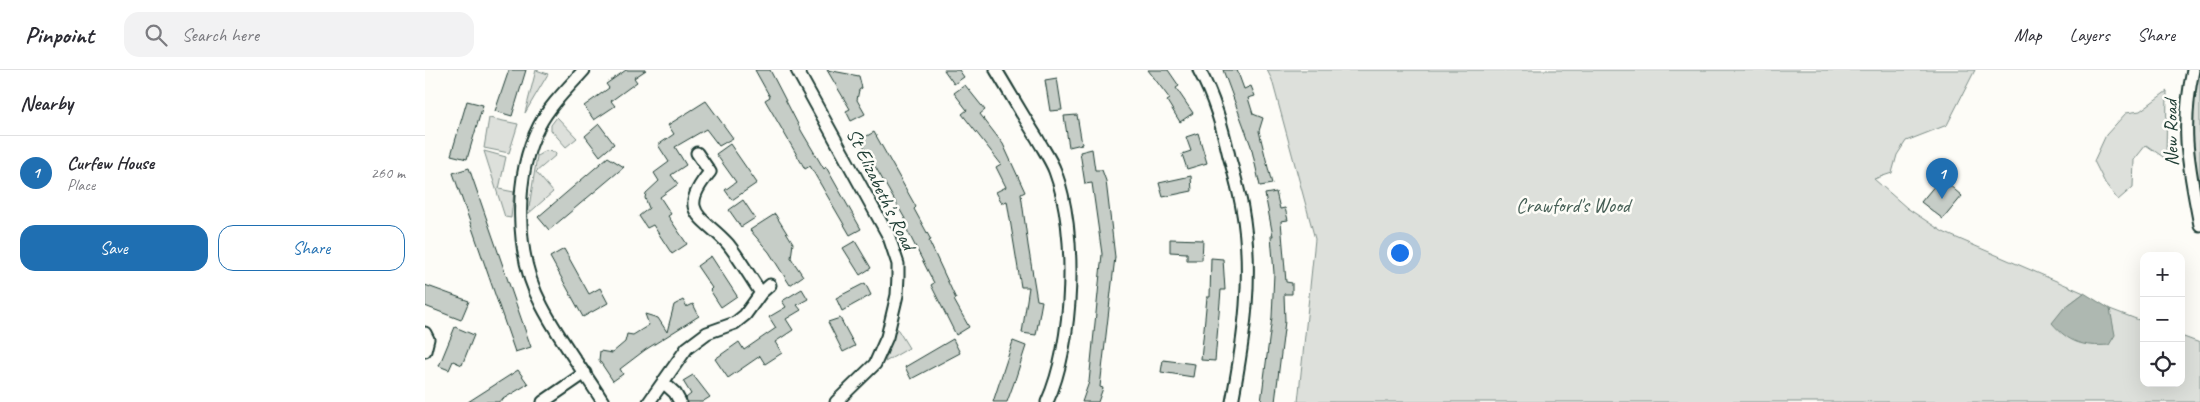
<!DOCTYPE html>
<html lang="en">
<head>
<meta charset="utf-8">
<style>
  body { margin:0; font-family:Caveat,sans-serif; background:#f2f2f3; color:#2b2b33 }
  .controls { position:absolute; right:15px; bottom:15px; display:grid; overflow:hidden; border-radius:10px; box-shadow:0 5px 20px #0002 }
  .controls button { width:45px; height:45px; display:grid; place-items:center; padding:0; border:0; border-bottom:1px solid #e1e1e2; background:#fff; color:#2b2b33; font:25px sans-serif }
  .you { position:absolute; left:974px; top:182px; width:18px; height:18px; margin:-12px; border:4px solid #fff; border-radius:50%; background:#1a73e8; box-shadow:0 0 0 8px #1a73e833 }
  .badge { display:grid; place-items:center; width:32px; height:32px; border-radius:50%; background:#1f6fb2; color:#fff; font-size:16px; font-weight:700 }
  .pin { position:absolute; translate:-50% -41px; filter:drop-shadow(0 1px 2px #0008) }
  .pin::after { content:''; position:absolute; top:26px; width:18px; height:15px; background:inherit; clip-path:polygon(0 0,100% 0,50% 100%) }
  .list { margin:0; padding:0; list-style:none }
  h2 { display:flex; justify-content:space-between; align-items:center; height:65px; margin:0; padding:0 20px; font-size:21px }
  h2 small { font-size:16px; font-weight:400; color:#7c7c81 }
  .list li { display:grid; grid-template-columns:32px 1fr auto; gap:15px; align-items:center; box-sizing:border-box; height:75px; padding:0 20px; border-top:1px solid #e1e1e2 }
  .list b { display:block; font-size:19px; white-space:nowrap }
  .list p { margin:0; font-size:16px; white-space:nowrap; color:#7c7c81 }
  .list em { font-size:16px; font-style:normal; color:#7c7c81 }
  .actions { display:flex; gap:10px; padding:15px 20px }
  .actions a { flex:1; padding:11px 0; border:1px solid #1f6fb2; border-radius:15px; text-align:center; font-size:18px; color:#1f6fb2 }
  .actions .main { background:#1f6fb2; color:#fff }
  .icon { flex:none; width:28px; height:28px; fill:none; stroke:currentColor; stroke-width:2; stroke-linecap:round; stroke-linejoin:round }
  .map { position:relative; flex:none; width:1775px; height:332px; overflow:hidden }
  header { display:flex; align-items:center; gap:30px; box-sizing:border-box; height:70px; padding:0 25px; background:#fff; border-bottom:1px solid #e1e1e2 }
  header strong { font-size:24px }
  nav { display:flex; gap:28px; margin-inline-start:auto; font-size:18px }
  .search { width:350px; height:45px; background:#f2f2f3; display:flex; align-items:center; gap:12px; box-sizing:border-box; padding:0 18px; border-radius:15px; color:#7c7c81; font-size:19px }
  main { display:flex }
  aside { flex:1; background:#fff }
  .map>svg:first-child { display:block }
  .green { fill:#dde0db; stroke:#7e8e88 }
  .water { fill:#aeb8b1; stroke:#75877f }
  .building { fill:#c6cdc7; stroke:#1f3d34 }
  .lines { fill:none; stroke-linecap:round; stroke-linejoin:round }
  .minor-casing { stroke:#1f3d34; stroke-width:15 }
  .minor { stroke:#fdfcf7; stroke-width:11 }
  .labels { text-anchor:middle; dominant-baseline:central; stroke-width:5; stroke-linejoin:round; paint-order:stroke }
  .street-label { font-size:20px; fill:#1f3d34; stroke:#fdfcf7 }
  .park-label { font-size:20px; fill:#455e55; stroke:#fdfcf7 }
</style>
</head>
<body>
<header>
<strong>Pinpoint</strong>
<div class="search"><svg class="icon" aria-label="search" viewBox="0 0 24 24"><circle cx="10" cy="10" r="6"/><path d="M15 15l6 6"/></svg>Search here</div>
<nav><a>Map</a><a>Layers</a><a>Share</a></nav>
</header>
<main>
<aside>
<h2>Nearby<small></small></h2>
<ul class="list">
<li><span class="badge">1</span><div><b>Curfew House</b><p>Place</p></div><em>260 m</em></li>
</ul>
<div class="actions"><a class="main">Save</a><a>Share</a></div>
</aside>
<div class="map">
<svg width="1775" height="332" viewBox="0 0 1775 332">
  <rect width="100%" height="100%" fill="#fdfcf7"/>
  <filter id="ink" filterUnits="userSpaceOnUse"><feTurbulence type="fractalNoise" baseFrequency=".02" numOctaves="2"/><feDisplacementMap in="SourceGraphic" scale="10" xChannelSelector="R" yChannelSelector="G"/><feConvolveMatrix kernelMatrix="1 2 1 2 8 2 1 2 1" color-interpolation-filters="sRGB"/></filter>
  <g filter="url(#ink)">
    <path class="green" d="M111,0L123,4L100,43Z
      M842,0H1550L1522,55L1481,71L1472,85L1467,103L1449,109L1482,138L1518,162L1659,223L1639,238L1686,248L1685,239L1719,252V313H1756V266L1775,273V332H873L890,169L847,10Z
      M1773,0H1775V122L1768,82L1766,42Z
      M1742,21L1741,89L1721,75L1709,90L1708,117L1693,130L1680,113L1669,91L1681,65L1701,43L1715,41Z
      M132,47L152,68L141,77L126,60V55Z
      M64,48L93,54L84,83L59,78Z
      M59,81L81,87L74,119L89,122L86,148L80,147Z
      M120,81L130,82L131,85L111,102L128,122L103,144L112,86Z
      M470,255L484,278L460,292Z"/>
    <path class="water" d="M1659,223L1685,239L1690,265L1684,275C1658,277 1644,273 1627,253L1639,238Z"/>
    <path class="building" d="M84,0H101L87,46L70,41Z
      M201,0H221L209,8L212,12L186,31L190,36L169,50L159,36L184,18L181,14Z
      M330,0H345L377,62L399,99L401,97L436,159L425,165L385,96L380,99L340,30L345,27Z
      M402,0L434,6L437,18L434,20L432,30L440,44L426,51L421,41L425,39Z
      M519,0H534L539,7L529,14Z
      M723,0H743L754,16L751,18L768,43L755,52L742,31L745,29Z
      M798,0H812L819,19L826,16L830,26L823,28L828,44L838,48L834,61L847,114L835,116L826,76Z
      M632,8L637,40L625,41L620,10Z
      M540,15L560,40L555,44L578,74L600,122L596,124L603,175L612,230L617,231L611,265L597,263L604,217H596L582,131L577,133L571,122L581,117L571,97L576,94L537,44L542,40L529,23Z
      M42,31L58,35L42,89L26,85Z
      M281,31L308,68L294,76L281,59L250,77L261,95L246,105L253,114L235,127L246,144L243,146L262,174L247,184L228,155L222,158L214,146L224,138L220,128L221,123L234,111L229,103L244,92L233,75L249,64L243,55Z
      M652,45L657,74L644,77L639,46Z
      M174,54L189,74L175,86L160,66Z
      M449,62L491,137L489,139L506,170L504,171L531,229L529,230L544,257L531,265L506,215L509,213L480,156L483,154L435,70Z
      M773,63L782,93L762,99L757,84L766,81L761,67Z
      M305,74L332,113L307,130L300,120L311,112L291,84Z
      M667,79L670,100H677L681,111L690,187L675,317L678,318L673,332H657L664,312L677,184L667,113L660,114L655,82Z
      M183,87L199,97L124,160L113,147Z
      M44,98L106,277L90,282L28,103Z
      M766,106L767,121L738,127L734,113Z
      M1516,108L1537,126L1518,149L1496,132Z
      M851,122L855,139L860,138L863,150L856,151L861,212L867,213V224H859L860,251L850,332H836L847,247L849,203L846,166H848L840,124Z
      M318,130L330,148L316,157L304,140Z
      M350,144L368,173L366,188L378,206L365,215L344,182L325,160Z
      M745,169L778,170L777,190H762V183L745,182Z
      M430,171L446,198L435,205L418,178Z
      M139,179L164,224L175,218L183,233L158,247L125,187Z
      M286,186L312,226L296,237L285,220L287,218L272,196Z
      M786,188L798,189L800,220H796L790,291L776,290L782,227H785Z
      M440,213L446,225L417,241L411,228Z
      M0,215L44,231L36,250L0,236Z
      M377,219L383,229L372,235L376,240L361,249L368,260L350,272L357,283L340,294L335,286L303,308L290,289L314,272L319,280L351,258L344,247L361,237L357,231Z
      M258,230L262,237L268,234L274,246L220,280L195,299L198,304L188,311L174,290L175,281L187,283L200,272L202,264L208,265L224,255L220,244L233,248L242,262L249,235Z
      M415,248L430,276L418,282L403,252Z
      M30,257L49,265L37,295L28,291L24,300L14,296Z
      M528,269L535,283L486,309L480,297Z
      M588,271L601,276L590,310L582,332H568Z
      M738,290L770,294L768,307L736,302Z
      M93,300L103,314L73,332H43Z
      M268,305L285,327L277,332H262L261,328L266,324L258,311Z"/>
    <g class="lines">
      <defs>
        <path id="minor" d="M159,0C143,18 125,35 114,56C88,107 90,186 117,236C134,269 158,300 178,332
          M372,0L464,167L473,194V206L472,225L462,267L450,294L411,332
          M571,0C585,23 598,46 612,68C618,79 626,90 630,101C653,162 649,273 622,332
          M774,0C789,27 797,56 804,86C809,103 814,121 817,138C829,202 819,269 807,332
          M1768,0C1755,61 1764,96 1775,155
          M272,83L285,102C250,143 279,147 303,174C315,189 325,207 336,223L345,215
          M0,263L3,269L0,281
          M239,313L250,323L255,332
          M118,332L160,303
          M224,332L262,278L282,263L310,253L320,245L336,223"/>
      </defs>
      <use href="#minor" class="minor-casing"/>
      <use href="#minor" class="minor"/>
    </g>
  </g>
  <g class="labels">
    <g class="street-label">
      <text transform="translate(1746 63) rotate(-91)">New Road</text>
      <text transform="translate(456 119) rotate(64)">St Elizabeth's Road</text>
    </g>
    <g class="park-label">
      <text x="1148" y="135">Crawford's Wood</text>
    </g>
  </g>
</svg>
<div class="controls">
<button>+</button>
<button>−</button>
<button><svg class="icon" aria-label="locate" viewBox="0 0 24 24"><circle cx="12" cy="12" r="6"/><path d="M12 2v4M12 18v4M2 12h4M18 12h4"/></svg></button>
</div>
<div class="you"></div>
<div class="pin badge" style="left:1517px;top:129px">1</div>
</div>
</main>
</body>
</html>
